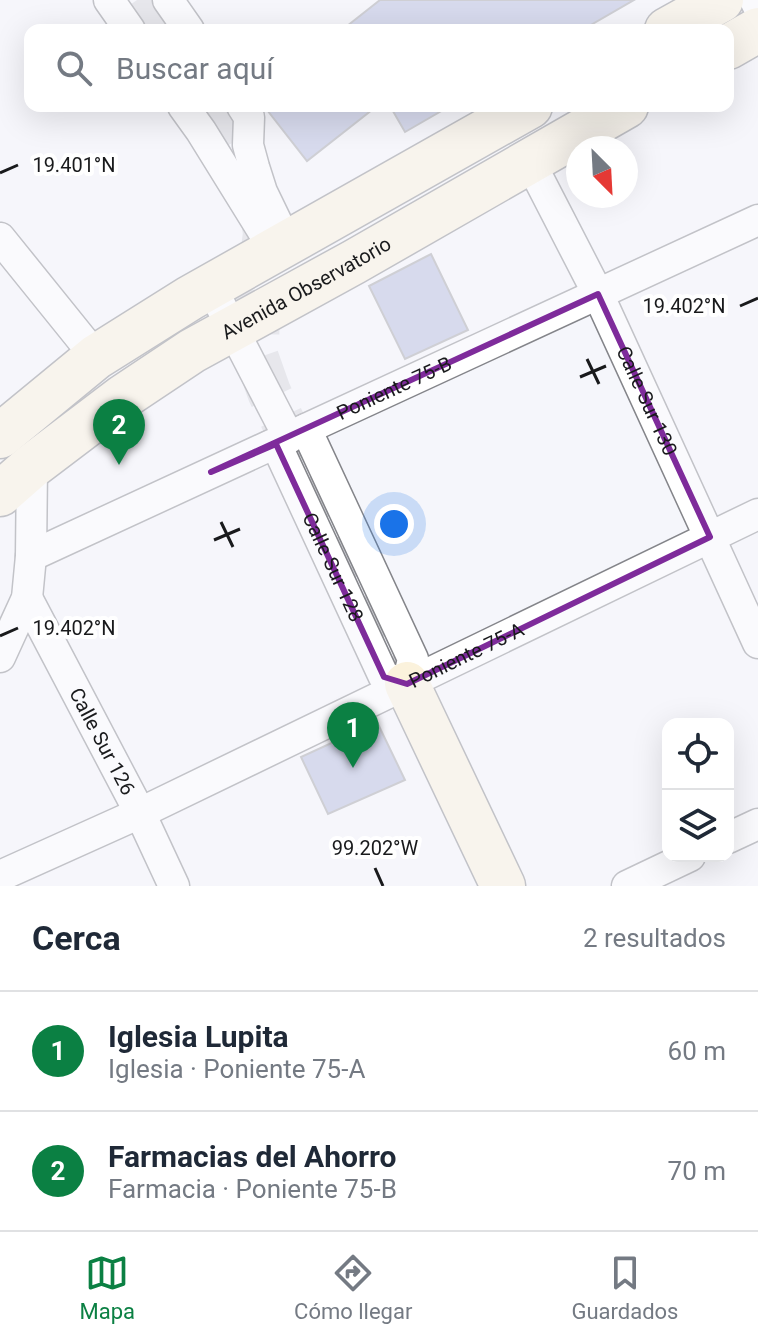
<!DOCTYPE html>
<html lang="es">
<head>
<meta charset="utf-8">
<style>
  body { margin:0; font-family:Roboto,sans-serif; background:#f2f2f3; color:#1f2937 }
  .controls { position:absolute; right:24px; bottom:24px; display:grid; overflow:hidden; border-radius:16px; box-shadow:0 8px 32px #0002 }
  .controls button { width:72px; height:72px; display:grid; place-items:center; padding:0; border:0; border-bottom:2px solid #e0e1e3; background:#fff; color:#1f2937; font:40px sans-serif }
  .compass { position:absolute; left:566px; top:136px; width:72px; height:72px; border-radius:50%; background:#fff; box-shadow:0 8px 32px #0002; rotate:156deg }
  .you { position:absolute; left:394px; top:524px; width:28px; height:28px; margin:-20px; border:6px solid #fff; border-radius:50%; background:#1a73e8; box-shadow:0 0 0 12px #1a73e833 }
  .badge { display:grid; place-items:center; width:52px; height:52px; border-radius:50%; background:#0b8043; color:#fff; font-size:26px; font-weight:700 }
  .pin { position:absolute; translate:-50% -66px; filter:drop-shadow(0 2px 4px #0008) }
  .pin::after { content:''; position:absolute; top:42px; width:28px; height:24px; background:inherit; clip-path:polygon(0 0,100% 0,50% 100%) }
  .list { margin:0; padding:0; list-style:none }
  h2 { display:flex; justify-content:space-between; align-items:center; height:104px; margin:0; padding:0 32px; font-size:34px }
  h2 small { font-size:26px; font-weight:400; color:#747a83 }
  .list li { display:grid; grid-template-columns:52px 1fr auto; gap:24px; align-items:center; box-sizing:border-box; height:120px; padding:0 32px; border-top:2px solid #e0e1e3 }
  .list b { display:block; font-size:30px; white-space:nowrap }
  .list p { margin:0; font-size:26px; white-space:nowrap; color:#747a83 }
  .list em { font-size:26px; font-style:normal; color:#747a83 }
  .icon { flex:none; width:44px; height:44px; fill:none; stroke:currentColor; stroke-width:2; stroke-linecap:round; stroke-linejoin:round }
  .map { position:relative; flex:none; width:758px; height:886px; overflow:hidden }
  .search { position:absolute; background:#fff; box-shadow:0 8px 32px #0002; left:24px; right:24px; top:24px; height:88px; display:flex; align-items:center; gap:20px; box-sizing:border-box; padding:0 28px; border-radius:16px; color:#747a83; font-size:30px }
  .sheet { height:344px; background:#fff }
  nav { display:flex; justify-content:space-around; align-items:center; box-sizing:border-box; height:112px; border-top:2px solid #e0e1e3; background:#fff; font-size:22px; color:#747a83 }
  nav a { display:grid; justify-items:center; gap:4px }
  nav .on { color:#0b8043 }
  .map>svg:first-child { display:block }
  .building { fill:#b1b9dc; stroke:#9fa0a5; stroke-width:2 }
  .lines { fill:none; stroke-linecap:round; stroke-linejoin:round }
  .secondary-tunnel { stroke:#d4d5da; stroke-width:44; stroke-dasharray:44 22; stroke-linecap:butt }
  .minor-casing { stroke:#84858a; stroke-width:33 }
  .secondary-casing { stroke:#84858a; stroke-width:47 }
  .minor { stroke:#fff; stroke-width:30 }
  .secondary { stroke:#fbf2dc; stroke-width:44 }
  .marked { fill:none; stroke:#7e2b9b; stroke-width:6; stroke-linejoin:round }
  .ticks { fill:none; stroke:#191a1c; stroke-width:3 }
  .labels { text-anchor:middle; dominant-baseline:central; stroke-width:8; stroke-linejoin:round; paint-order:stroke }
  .street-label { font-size:20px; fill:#191a1c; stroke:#fff }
  .ticks-label { font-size:20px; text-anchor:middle; fill:#191a1c; stroke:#fff; stroke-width:8; stroke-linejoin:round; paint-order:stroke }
</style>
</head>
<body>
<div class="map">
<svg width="758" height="886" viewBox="0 0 758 886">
  <rect width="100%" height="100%" fill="#f5f6fb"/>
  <path class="building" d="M380,0H634L582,30H342Z
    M264,106H377L307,161Z
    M390,106H450L405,132Z
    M431,254L468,330L405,359L369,286Z
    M377,722L405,780L328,814L301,757Z"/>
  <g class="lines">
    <path class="secondary-tunnel" d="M137,0L158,30
      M208,106L250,181L261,209L265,233L258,290L257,358L269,392L407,684"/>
    <defs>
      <g id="minor">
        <path d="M109,0L130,30"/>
        <path d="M168,0L189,30"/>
        <path d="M755,0L758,6"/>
        <path d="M183,106L201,131L274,249"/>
        <path d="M242,106L249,117L248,145L254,167L262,192L277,223"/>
        <path id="s1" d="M530,162L598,294L758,643"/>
        <path d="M0,238L96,357"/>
        <path d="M211,287L289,438"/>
        <path id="s2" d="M270,446L276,444L384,677L407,684L413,659L306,429"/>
        <path id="s3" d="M31,556L758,220"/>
        <path id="s4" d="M27,598L140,813L174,886"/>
        <path d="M0,657L27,598L31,556L32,466"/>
        <path d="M728,838L758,824"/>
        <path id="s5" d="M0,876L140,813L758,514"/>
        <path d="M627,886L690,856"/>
      </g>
      <g id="secondary">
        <path d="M667,30L721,0"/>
        <path d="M728,47L758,30"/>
        <path d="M0,436L96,357L190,298L530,106"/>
        <path id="s6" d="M0,494L32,466L123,397L192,351L354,262L626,106"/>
        <path d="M407,684L503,886"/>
      </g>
    </defs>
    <use href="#minor" class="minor-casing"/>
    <use href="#secondary" class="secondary-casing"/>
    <use href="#minor" class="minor"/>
    <use href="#secondary" class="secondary"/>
  </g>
  <path d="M0 0H758V886H0ZM598,294L710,537L407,684L384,677L276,444L211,472Z" fill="#f5f6fb" fill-opacity=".55" fill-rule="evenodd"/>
  <path class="marked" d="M598,294L710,537L407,684L384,677L276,444L211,472Z"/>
  <path class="ticks" d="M0,173L18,165M740,306L758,298M587,359L599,384M580,377L606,366M221,522L233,547M214,540L240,529M0,636L18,628M375,868L383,886"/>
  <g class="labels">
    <g class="street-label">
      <text stroke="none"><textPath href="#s6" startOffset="370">Avenida Observatorio</textPath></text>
      <text stroke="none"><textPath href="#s3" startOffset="400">Poniente 75-B</textPath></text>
      <text stroke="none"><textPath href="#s1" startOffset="266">Calle Sur 130</textPath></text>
      <text stroke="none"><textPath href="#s2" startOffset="142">Calle Sur 128</textPath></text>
      <text stroke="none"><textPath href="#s5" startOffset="516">Poniente 75-A</textPath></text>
      <text stroke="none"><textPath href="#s4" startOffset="162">Calle Sur 126</textPath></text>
    </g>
  </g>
  <g class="ticks-label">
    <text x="74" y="172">19.401°N</text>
    <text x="684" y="313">19.402°N</text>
    <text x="74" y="635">19.402°N</text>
    <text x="375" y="855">99.202°W</text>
  </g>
</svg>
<div class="controls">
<button><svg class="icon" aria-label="locate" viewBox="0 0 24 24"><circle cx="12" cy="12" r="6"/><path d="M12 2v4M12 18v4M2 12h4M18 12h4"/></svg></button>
<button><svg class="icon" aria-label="layers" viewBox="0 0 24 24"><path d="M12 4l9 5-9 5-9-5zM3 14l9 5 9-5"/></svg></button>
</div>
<svg class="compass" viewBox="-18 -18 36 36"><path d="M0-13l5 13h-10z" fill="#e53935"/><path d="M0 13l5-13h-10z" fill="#747a83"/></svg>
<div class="you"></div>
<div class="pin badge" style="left:353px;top:768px">1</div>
<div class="pin badge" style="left:119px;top:465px">2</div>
<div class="search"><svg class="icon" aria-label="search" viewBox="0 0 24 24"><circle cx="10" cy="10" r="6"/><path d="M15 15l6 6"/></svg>Buscar aquí</div>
</div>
<section class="sheet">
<h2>Cerca<small>2 resultados</small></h2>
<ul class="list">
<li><span class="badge">1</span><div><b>Iglesia Lupita</b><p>Iglesia · Poniente 75-A</p></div><em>60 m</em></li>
<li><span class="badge">2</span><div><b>Farmacias del Ahorro</b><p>Farmacia · Poniente 75-B</p></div><em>70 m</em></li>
</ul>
</section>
<nav>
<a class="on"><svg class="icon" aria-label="map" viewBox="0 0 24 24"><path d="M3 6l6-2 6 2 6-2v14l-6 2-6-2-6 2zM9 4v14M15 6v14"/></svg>Mapa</a>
<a><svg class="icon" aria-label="directions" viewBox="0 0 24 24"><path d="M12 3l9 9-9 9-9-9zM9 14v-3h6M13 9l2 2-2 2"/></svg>Cómo llegar</a>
<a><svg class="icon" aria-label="saved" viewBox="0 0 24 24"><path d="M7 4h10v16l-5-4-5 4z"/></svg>Guardados</a>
</nav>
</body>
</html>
